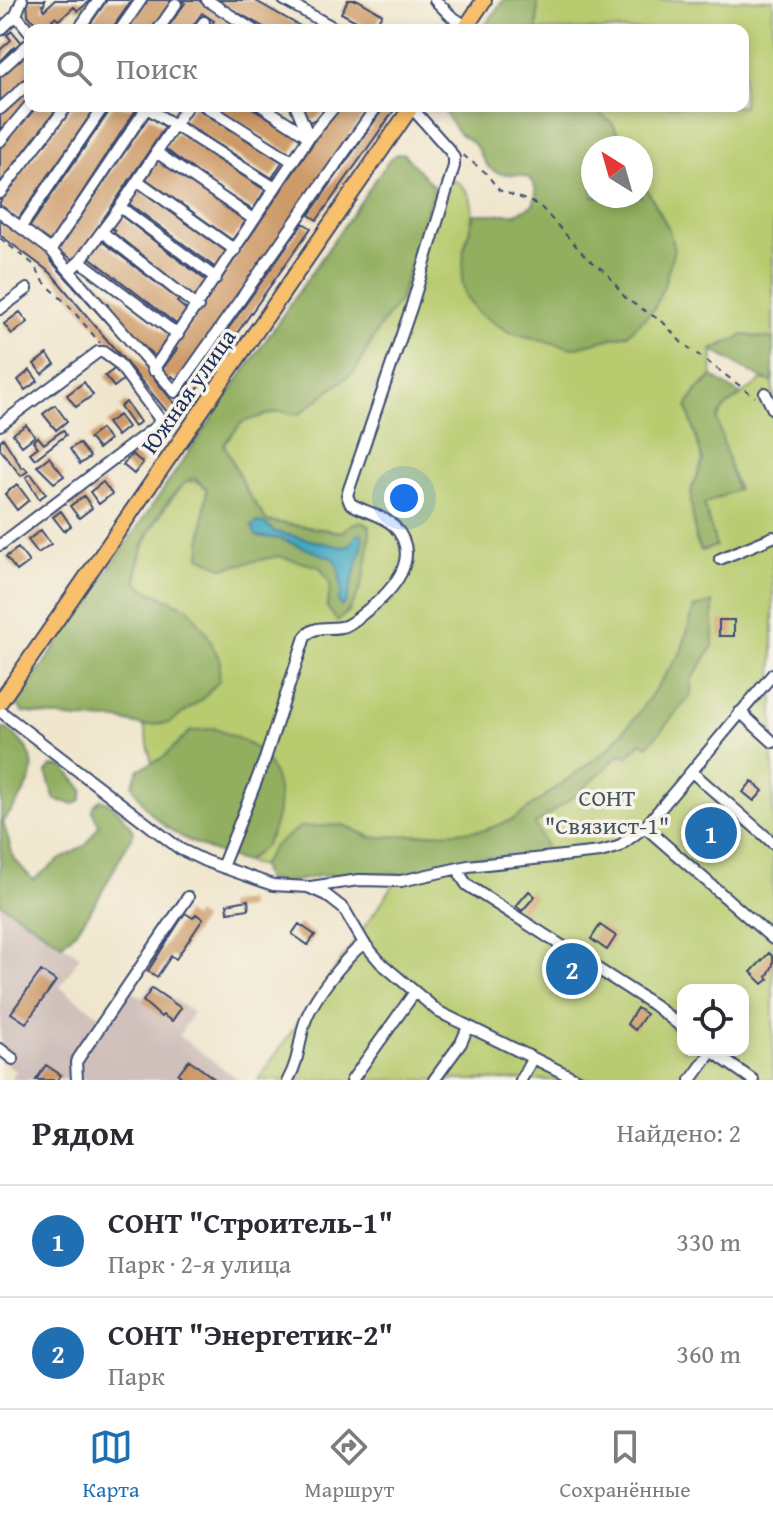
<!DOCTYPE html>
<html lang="ru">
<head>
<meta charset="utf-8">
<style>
  body { margin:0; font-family:"Gentium Book Plus",serif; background:#f7f7f7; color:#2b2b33 }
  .controls { position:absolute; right:24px; bottom:24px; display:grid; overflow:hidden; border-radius:16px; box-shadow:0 4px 12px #0003 }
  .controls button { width:72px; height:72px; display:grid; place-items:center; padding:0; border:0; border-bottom:2px solid #e1e1e2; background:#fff; color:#2b2b33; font:40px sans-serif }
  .compass { position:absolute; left:581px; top:136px; width:72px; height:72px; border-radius:50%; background:#fff; box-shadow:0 4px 12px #0003; rotate:323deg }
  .you { position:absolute; left:404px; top:498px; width:28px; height:28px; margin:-20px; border:6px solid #fff; border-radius:50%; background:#1a73e8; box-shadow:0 0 0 12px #1a73e833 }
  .badge { display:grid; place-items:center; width:52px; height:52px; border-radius:50%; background:#1f6fb2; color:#fff; font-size:26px; font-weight:700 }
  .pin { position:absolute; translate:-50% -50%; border:4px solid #fff; box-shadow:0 2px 8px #0006 }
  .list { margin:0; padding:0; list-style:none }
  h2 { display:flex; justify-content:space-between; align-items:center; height:104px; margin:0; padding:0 32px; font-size:34px }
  h2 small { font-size:26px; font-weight:400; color:#7c7c81 }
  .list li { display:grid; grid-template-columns:52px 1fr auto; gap:24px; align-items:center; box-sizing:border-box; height:112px; padding:0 32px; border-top:2px solid #e1e1e2 }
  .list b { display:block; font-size:30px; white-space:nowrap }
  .list p { margin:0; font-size:26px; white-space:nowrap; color:#7c7c81 }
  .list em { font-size:26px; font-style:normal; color:#7c7c81 }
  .icon { flex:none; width:44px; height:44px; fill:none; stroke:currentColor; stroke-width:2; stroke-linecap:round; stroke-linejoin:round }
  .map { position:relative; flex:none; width:773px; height:1080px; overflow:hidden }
  .search { position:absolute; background:#fff; box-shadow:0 4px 12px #0003; left:24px; right:24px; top:24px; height:88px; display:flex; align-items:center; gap:20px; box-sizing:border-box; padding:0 28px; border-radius:16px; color:#7c7c81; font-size:30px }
  .sheet { height:328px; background:#fff }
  nav { display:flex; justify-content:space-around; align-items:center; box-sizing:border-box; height:112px; border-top:2px solid #e1e1e2; background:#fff; font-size:22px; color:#7c7c81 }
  nav a { display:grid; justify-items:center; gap:4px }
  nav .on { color:#1f6fb2 }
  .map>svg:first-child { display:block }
  .industrial { fill:#d0c0bc }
  .green { fill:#b8cb6e; stroke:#6a7d66; stroke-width:2; fill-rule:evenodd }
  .forest { fill:#92af61; stroke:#566f60; stroke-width:2; fill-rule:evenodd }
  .water { fill:#41a7c1; stroke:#2e6b90; stroke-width:2 }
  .building { fill:#cd9a67 }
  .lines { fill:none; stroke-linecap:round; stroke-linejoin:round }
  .minor-casing { stroke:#3b4a6f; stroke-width:14 }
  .major-casing { stroke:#3b4a6f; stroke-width:18 }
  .path { stroke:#3b4a6f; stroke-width:2; stroke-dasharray:6 6; stroke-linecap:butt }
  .minor { stroke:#fff; stroke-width:10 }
  .major { stroke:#f8bf6c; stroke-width:14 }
  .labels { text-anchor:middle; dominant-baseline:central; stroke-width:7; stroke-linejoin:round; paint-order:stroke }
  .street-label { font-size:24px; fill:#1b2f5e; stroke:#f7f3e8 }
  .park-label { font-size:24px; fill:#425662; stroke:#f7f3e8 }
</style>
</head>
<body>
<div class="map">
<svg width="773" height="1080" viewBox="0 0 773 1080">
  <rect width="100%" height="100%" fill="#f7f3e8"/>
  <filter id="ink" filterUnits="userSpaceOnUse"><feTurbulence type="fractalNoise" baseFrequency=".0125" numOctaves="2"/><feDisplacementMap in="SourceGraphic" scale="16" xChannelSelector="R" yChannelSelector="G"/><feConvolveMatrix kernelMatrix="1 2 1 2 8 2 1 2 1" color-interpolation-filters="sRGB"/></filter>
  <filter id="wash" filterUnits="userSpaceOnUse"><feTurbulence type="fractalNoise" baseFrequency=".006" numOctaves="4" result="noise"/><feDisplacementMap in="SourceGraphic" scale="32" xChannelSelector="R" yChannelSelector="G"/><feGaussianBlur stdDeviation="1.8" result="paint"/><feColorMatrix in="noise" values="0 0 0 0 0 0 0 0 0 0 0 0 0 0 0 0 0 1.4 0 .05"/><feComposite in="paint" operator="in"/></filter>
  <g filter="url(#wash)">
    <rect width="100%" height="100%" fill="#f0e6cd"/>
    <path class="industrial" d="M0,903L80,956L60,987L99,1015L103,1013L123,985L142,998L152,984L193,1012L179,1036L239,1080H10L16,1071L0,1059Z"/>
    <path class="green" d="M538,0H773V339L744,335L713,349L712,376L696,391L687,407L703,461L692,488L691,502L696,540L702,551L716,546L703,504L738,489L723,450L717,419L725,407L763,379L773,382V1080H258L399,877L467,859L549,853L534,824C601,777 669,715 713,646L694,608L681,653L635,718L607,750L514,819L485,830L374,838L344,825L274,847L261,866L245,862L265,843L190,732L163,758L152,763L144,726L169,722L189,608L150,592L137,583C138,540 160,514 185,481L199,482L207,489L201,540L223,568L278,556L320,567L331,585L327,607L337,620L350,612L341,532L267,521L247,492L224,444L242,422L279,411L298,415L356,370L379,328L400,299L434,187L441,181H456C482,198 471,225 464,249L669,229L641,179V148H625L613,124L590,106H743V30H537ZM683,990H743V1050H683Z"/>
    <path class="forest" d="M503,0H538L537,30H482Z
      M442,106H590L613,124L625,148H593V196H641V179L669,229L674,249L664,286L654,309L628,334L573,348L509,332L478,313L466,297L462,283L464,249L474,214H516L533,205C536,196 538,190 532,182C523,169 504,179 492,170C482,163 481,152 474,144C470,139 463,137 459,133C451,125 447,115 442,106Z
      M397,154H404L434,187L400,299L379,328L356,370L298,415L279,411L242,422L224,444L247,492L267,521L341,532C352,524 357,518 370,526C369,556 364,603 337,621L327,607L331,585L320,567L278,556L223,568L200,557L207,489L194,478C172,486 146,534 139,557C136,565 137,574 137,583L150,592L189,608L207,634L220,661L219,681L200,701L169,723L144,726L119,720L76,719L22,712L17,703L389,160ZM258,522L266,524L275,532L341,547L349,546L358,534L341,591L339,567L332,558L280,539L256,536L252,526Z
      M744,335L773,339V382L763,379L712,350Z
      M712,376L741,395L723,409L717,419L736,490L704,504L716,546L701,551L696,540L691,502L692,488L703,461L687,407L696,392Z
      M713,602V646L691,681V695L648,746L641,742L627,757L621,753L580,792L535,824L549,853L467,859L400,877L395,873L319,876L286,883L265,879L261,866L274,846L300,827L344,825L371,838L485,830L514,819L607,750L635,718L681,653L694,608Z
      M2,728C11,730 16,736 22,743C48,770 20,798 3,822L14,859L33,880L59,860L86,845L99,825L92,811L94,805L101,799C116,805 126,819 134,833C113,867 93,919 62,944L0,903Z
      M214,728C229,735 252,742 263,756C284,782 283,817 265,845C260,852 251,857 245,862C199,848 153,831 132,784L139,769L163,758L189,732Z
      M52,766L64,767L83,790L81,800L75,804L55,800L46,772Z"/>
    <path class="water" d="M258,522L266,524L275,532L341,547L349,546L358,534H362L363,543L346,603L341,606L338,601L341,591L339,567L332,558L281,539L256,536L252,526Z"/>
    <g id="blocks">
      <path class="building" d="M27,0H45L44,5H42L44,10L55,0H91L78,11L74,7L62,18L58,20L55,17L52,19L61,30H41L28,15Z
        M107,0H132L111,30H86Z
        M147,0H172L151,30H126Z
        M180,0H198L244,30H208L214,21L202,13L190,30H166L185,3Z
        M215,0H254L307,30H269Z
        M348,0H358L382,14L373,30L341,13Z
        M12,31L22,43L12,49L0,62V50L11,40L7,35Z
        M30,50V76L0,103V76Z
        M30,86V97L0,132V115Z
        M35,106H59L0,183V147Z
        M73,106H97L18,219L0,206V202Z
        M113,106L137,108L50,242L29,228Z
        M193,106L282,162L272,178L183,122Z
        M214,106H249L301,138L291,154Z
        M301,106H329L316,119L307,123Z
        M342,106H370L178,381L172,376L168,381L161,376L164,371L162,370L177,349L175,347L318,136Z
        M385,106H397L317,220L309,215Z
        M149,116L165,127L75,261L58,250Z
        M176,133L265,190L253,210L208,183L209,181L164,148Z
        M158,160L246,221L232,240L146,179Z
        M139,189L227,252L216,268L128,203Z
        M119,214L208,282L197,299L114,233L115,231L110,226Z
        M0,219L52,257L50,260L133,352L175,404L303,223L311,228L183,410L177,406L169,414L51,273L0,235Z
        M100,240L179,300L177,302L189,312L179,326L88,256Z
        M80,268L172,338L157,358L117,323L119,320L105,309L108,305L90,290L76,272Z
        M20,312L28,322L12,334L4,324Z
        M47,354L55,364L42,374L34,364Z
        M116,368L124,379L114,387L105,376Z
        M30,370L38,381L25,390L18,380Z
        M84,382L93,395L76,407L67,395Z
        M126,402L140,422L134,427L120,407Z
        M55,405L67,421L56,430L43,414Z
        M119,415L128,427L117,436L107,423Z
        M26,425L35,436L22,446L13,434Z
        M101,429L109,440L98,449L89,438Z
        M63,430L66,435L35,459L30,453L38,447L33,441L38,437L44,444Z
        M3,438L22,468L24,467L28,471L21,476L0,449V441Z
        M79,443L90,457L80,464L70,449Z
        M132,454L143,463L134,474L123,465Z
        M49,457L64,476L54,483L37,466Z
        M31,474L46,494L39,499L26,477Z
        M103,482L112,494L99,504L90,492Z
        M17,484L29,500L17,510L5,494Z
        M84,496L92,508L79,518L70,506Z
        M61,511L71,526L64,531L53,517Z
        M41,530L51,544L38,553L28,540Z
        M18,548L29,562L17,571L6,557Z
        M719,620H734V636H719Z
        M752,781L763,791L754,801L743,792Z
        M529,891L535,896L522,911L516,906Z
        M248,900L249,909L228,912L227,904Z
        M185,913L193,918L196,914L203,919L176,959L171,956L157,977L148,971Z
        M299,924L315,935L308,945L292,934Z
        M600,925L616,936L607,950L591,939Z
        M769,953L773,957V965L767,977L769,979L763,984L751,972Z
        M41,971L56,981L26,1023L11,1013Z
        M152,988L181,1008L172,1021L163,1015L161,1017L143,1001Z
        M637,1008L646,1014L635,1030L627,1024Z
        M189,1060L216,1080H186L178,1074Z
        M46,1065L61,1075L57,1080H36Z"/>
    </g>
  </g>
  <g filter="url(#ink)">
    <use href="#blocks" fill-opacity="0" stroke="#3b4a6f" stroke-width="2"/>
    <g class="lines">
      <defs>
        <path id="minor" d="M207,0L253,30
          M284,0L338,30
          M435,0L451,16L466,26
          M16,15L30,32
          M0,30L16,15L22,0
          M78,30L99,0
          M120,30L141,0
          M158,30L176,4
          M198,30L204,22
          M0,70L30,43
          M144,106L275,188
          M205,106L292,161
          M296,106L309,137L335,106
          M0,109L30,82
          M0,141L30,105
          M156,152L253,219
          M138,181L235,250
          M0,193L67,106
          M120,207L216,278
          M0,212L51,250L175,392L377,106
          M21,227L104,106
          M102,232L198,307
          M51,250L148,106
          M80,261L178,335
          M70,270L80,261L120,207L187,106
          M0,309L27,289
          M153,370L309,137L262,106
          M765,393L773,409
          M0,425L98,352H103L118,363L159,418L158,425L0,545
          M720,559L773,537
          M0,711L180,849L205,861L273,885L308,887L326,895L344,909L364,943L381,963L439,1012L578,1080
          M740,712L773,742
          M692,772L773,843
          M645,827L773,939
          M222,867L265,759L305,637C316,623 330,631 345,626C352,623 359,617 365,612C391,593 424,558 394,526C383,515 363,512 350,503L347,495L411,308L454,166V158L450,151L411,107
          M459,868L461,876L467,885L654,1005L683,1028
          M310,887L359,880L401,881L468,866L600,852L618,847L645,827L773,674
          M0,1049L13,1059
          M710,1050L753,1080
          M77,1080L76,1062L188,897
          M288,1080C298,1063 299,1044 304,1025C311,1000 344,959 364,943
          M352,1080L415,992
          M434,1080L461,1043L468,1027
          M521,1080L532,1059
          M691,1080L712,1051"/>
        <path id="major" d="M464,30L484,0
          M0,702L412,106"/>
      </defs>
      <use href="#minor" class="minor-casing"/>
      <use href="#major" class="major-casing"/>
      <path class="path" d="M463,155L485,172L499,190L539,205L586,257L607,273L626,299L663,322L681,342L755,397
        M0,238L33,264L44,282L69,306L100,343"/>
      <use href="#minor" class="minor"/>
      <use href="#major" class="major"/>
    </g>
  </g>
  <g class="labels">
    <g class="street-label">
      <text transform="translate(188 391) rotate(-55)">Южная улица</text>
    </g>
    <g class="park-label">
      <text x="607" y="797">СОНТ<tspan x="607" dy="28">"Связист-1"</tspan></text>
    </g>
  </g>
</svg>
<div class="controls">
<button><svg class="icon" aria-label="locate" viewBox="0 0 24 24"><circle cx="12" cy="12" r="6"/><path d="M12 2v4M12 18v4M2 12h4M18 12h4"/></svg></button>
</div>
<svg class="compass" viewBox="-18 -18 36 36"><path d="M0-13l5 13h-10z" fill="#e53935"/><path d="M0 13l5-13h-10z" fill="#7c7c81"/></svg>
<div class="you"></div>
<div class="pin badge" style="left:711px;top:833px">1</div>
<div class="pin badge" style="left:572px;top:969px">2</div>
<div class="search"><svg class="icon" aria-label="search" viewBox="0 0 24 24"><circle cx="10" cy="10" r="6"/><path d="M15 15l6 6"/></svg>Поиск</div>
</div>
<section class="sheet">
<h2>Рядом<small>Найдено: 2</small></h2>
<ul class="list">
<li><span class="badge">1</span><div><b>СОНТ &quot;Строитель-1&quot;</b><p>Парк · 2-я улица</p></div><em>330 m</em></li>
<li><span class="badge">2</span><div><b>СОНТ &quot;Энергетик-2&quot;</b><p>Парк</p></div><em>360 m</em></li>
</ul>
</section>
<nav>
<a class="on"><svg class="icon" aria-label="map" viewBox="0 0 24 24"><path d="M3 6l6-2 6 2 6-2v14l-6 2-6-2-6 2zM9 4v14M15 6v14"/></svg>Карта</a>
<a><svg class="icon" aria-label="directions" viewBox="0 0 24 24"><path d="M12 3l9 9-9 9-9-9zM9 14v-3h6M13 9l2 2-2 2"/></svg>Маршрут</a>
<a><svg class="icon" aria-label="saved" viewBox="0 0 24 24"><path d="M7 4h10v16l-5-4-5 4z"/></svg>Сохранённые</a>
</nav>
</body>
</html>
